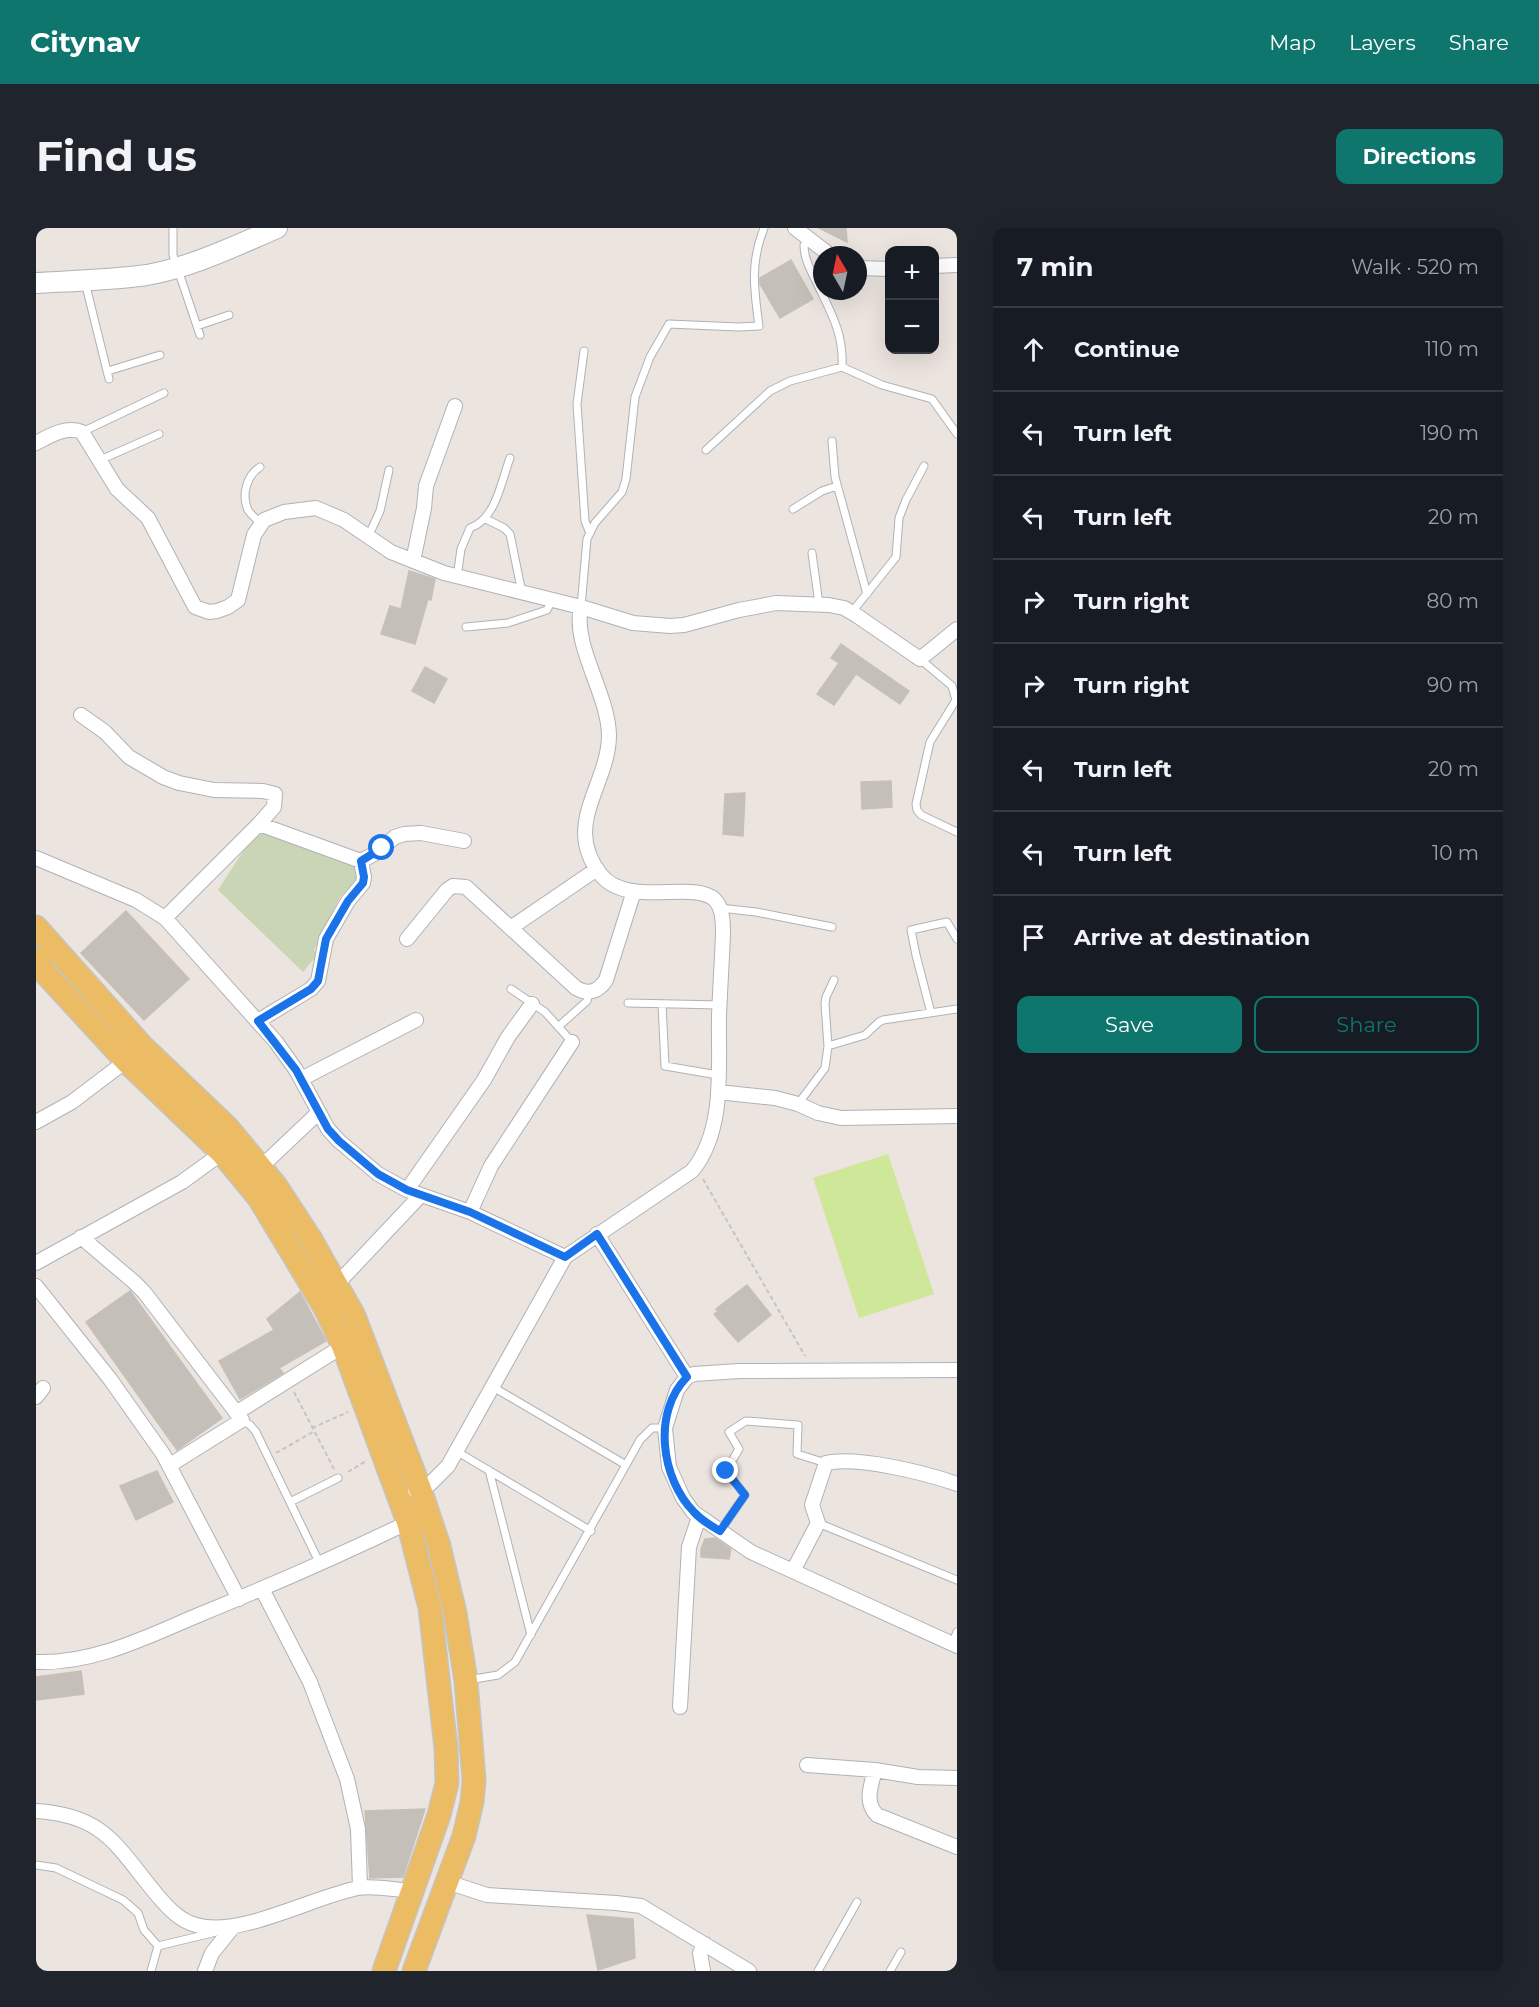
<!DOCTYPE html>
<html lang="en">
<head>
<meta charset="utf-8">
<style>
  body { margin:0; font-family:Montserrat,sans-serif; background:#20242c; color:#f1f3f6 }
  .controls { position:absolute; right:18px; top:18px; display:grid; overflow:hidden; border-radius:12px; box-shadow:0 6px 24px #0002 }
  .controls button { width:54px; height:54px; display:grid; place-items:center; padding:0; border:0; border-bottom:2px solid #363941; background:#171b24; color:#f1f3f6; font:30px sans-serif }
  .compass { position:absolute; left:777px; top:18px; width:54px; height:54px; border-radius:50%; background:#171b24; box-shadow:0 6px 24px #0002; rotate:351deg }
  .stop { position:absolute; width:18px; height:18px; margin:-14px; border:4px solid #1a73e8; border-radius:50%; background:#fff }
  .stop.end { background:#1a73e8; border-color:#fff; box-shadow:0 2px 6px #0008 }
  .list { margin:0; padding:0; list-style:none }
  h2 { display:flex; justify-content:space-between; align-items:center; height:78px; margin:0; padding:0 24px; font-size:26px }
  h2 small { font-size:20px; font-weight:400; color:#9ea1a6 }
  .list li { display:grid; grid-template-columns:39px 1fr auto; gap:18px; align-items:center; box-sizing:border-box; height:84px; padding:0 24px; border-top:2px solid #363941 }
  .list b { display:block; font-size:22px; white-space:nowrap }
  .list em { font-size:20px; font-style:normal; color:#9ea1a6 }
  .actions { display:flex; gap:12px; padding:18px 24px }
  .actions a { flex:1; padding:14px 0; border:2px solid #0f766e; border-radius:12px; text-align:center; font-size:21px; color:#0f766e }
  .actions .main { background:#0f766e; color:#fff }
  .icon { flex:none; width:33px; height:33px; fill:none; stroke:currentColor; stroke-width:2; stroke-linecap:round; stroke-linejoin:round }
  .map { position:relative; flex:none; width:921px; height:1743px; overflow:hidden; border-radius:12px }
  header { display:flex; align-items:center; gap:36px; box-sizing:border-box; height:84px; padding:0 30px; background:#0f766e; color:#fff }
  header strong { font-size:28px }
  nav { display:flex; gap:33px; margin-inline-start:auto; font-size:21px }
  .intro { display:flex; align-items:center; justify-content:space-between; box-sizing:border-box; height:144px; padding:0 36px }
  h1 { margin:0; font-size:42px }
  .button { padding:15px 27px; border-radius:12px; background:#0f766e; color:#fff; font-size:21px; font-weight:700 }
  main { display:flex; gap:36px; padding:0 36px }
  aside { flex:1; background:#171b24; border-radius:12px; box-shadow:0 6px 24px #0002 }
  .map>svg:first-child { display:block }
  .cemetery { fill:#c9d5b5 }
  .pitch { fill:#cfe798 }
  .building { fill:#c5bfb9; stroke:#c7c0b7; stroke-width:1.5 }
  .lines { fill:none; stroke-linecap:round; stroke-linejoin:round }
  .lane-casing { stroke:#aeb2bb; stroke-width:9 }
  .street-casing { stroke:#aeb2bb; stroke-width:16 }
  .secondary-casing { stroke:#aeb2bb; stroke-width:22 }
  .primary-casing { stroke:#c4c4c4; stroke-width:25 }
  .path { stroke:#c4c4c4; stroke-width:2; stroke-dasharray:4.5 3; stroke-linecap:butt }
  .lane { stroke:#fff; stroke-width:7 }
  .street { stroke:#fff; stroke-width:14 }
  .secondary { stroke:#fff; stroke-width:20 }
  .primary { stroke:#ebbc64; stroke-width:22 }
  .route { stroke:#1a73e8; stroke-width:8 }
</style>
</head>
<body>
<header>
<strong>Citynav</strong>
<nav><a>Map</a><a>Layers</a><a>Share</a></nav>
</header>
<div class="intro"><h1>Find us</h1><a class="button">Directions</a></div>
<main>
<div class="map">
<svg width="921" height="1743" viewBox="0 0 921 1743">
  <rect width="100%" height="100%" fill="#ece4de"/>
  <path class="cemetery" d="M229,604L318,638L322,652L304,669L278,722L282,726L267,744L182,662L219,605Z"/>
  <path class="pitch" d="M852,926L898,1066L823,1090L777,950Z"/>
  <path class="building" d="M783,0H810L811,14Z
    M755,32L777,71L744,90L724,56V50Z
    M373,343L399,351L395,372L392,371L379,416L345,406L354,378L365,381Z
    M805,416L873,463L864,476L820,446L798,477L781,466L803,435L795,430Z
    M389,439L411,451L398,475L376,463Z
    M855,553L856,579L826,581L825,554Z
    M709,565L707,608L687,606L689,566Z
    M90,683L153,751L108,792L45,725Z
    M711,1057L735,1087L702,1114L678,1086L682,1084L680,1081Z
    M94,1063L186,1190L141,1222L50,1094Z
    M264,1064L290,1113L243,1140L247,1145L204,1171L183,1133L238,1102L231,1091Z
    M121,1243L137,1274L100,1292L84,1258Z
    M679,1310L695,1321L693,1331L665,1329V1321L669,1311Z
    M45,1443L48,1466L0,1472V1449Z
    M389,1581L367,1649L334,1650L329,1583Z
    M551,1687L597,1691L599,1730L562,1742Z"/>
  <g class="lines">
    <defs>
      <path id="lane" d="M137,0V27L164,107
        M774,13L768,17C768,30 774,41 780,53C794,83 808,105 806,139
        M49,54L73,151
        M161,98L193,87
        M548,123L541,176L549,293L553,303
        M72,143L124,127
        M46,204L128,165
        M796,213L799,249L831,366
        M670,222L734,163L754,153L806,139L846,157L896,171L921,206
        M64,232L123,206
        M224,239C211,247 205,267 212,282C215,287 221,291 225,296
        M757,281L786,263L801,258
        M450,291L468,300L474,306L486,365
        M332,309L344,283L353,242
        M776,325L783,376
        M421,349L425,321L434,300C460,291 465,254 474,230
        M545,379L551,311L559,295L586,264L590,251L599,169L614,129L633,96L702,99L723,98C718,61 714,35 728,0
        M816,384L860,329L863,290L870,272L888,238
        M430,399L472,395L511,382L516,372
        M884,431L916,458L920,472L894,514L880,576L881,582L885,587L921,604
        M684,680L720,684L796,699
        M475,761L509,784L536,814
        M592,775L684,777
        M626,776L629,838L682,847
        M895,785L880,727L875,702L911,694L921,711
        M523,798L551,773L553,764
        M792,818L829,807L843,794L847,792L921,781
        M762,876L789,840L792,818L789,776L790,769L798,752
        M457,1159L590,1237
        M206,1192L214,1197L220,1204L284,1336
        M420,1223L555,1303
        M453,1242L495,1407
        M254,1274L302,1250
        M782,1295L921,1352
        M684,1303L709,1267L690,1243L703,1221L693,1204L710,1193L762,1197L761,1226L790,1235
        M916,1416L921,1404
        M432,1452L462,1447L479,1434L604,1212L616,1200H629
        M0,1637L20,1640L87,1672L102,1685L108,1702L122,1718
        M122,1718L180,1704
        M115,1743L122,1718
        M782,1743L821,1674
        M854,1743L865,1724"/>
      <path id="street" d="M759,0L794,27
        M898,38L921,37
        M822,40L854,41
        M0,215C15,207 30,198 46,204L81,261L112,290L159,379L173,384L181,383L192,379L202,372L218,307L228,292L248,284L280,280L308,292L355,324L408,345L545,379L597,395L634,398L648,397L703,382L740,375L793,377L808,380L820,387L884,431L921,401
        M377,333L388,280L390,258L419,178
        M45,487L69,504L93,529L127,549L143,555L178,562L227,563L239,566L238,579L223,596L129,690
        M223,596L325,633L338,626L359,609L368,606L385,605L428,613
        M0,630L100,672L129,690L240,814L260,842L292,901L303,913L342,946L371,962L434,984L529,1029
        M476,699L561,641
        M371,711L411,662L417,658L430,659L540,760C552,767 562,764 570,752L598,663
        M222,793L275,761L282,753L290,711L312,673L327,655L328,649L325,633
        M265,851L380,792
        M682,864L739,870L762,876L782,885L805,890L921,888
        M0,894L36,874L90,833
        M225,939L283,884
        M371,962L448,852L472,809L496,776
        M434,984L455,938L536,814
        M561,1006L651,1149
        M45,1009L98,1054L108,1064L206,1192L134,1237
        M0,1035L146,954L186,925
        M301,1056L384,968
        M0,1058L74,1151L127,1226L203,1371
        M921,1142L703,1143L658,1146L651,1149L641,1162L629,1200L633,1239L647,1270L657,1284L715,1324L921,1418
        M0,1169L7,1160
        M200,1185L307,1118
        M379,1263L394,1256L412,1238L529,1029L656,943C690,902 682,838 683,788C684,761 686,733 687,706C687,695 687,679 678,671C656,652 592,680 565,647C525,597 573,557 573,507C572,465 536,417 545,379
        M757,1343L782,1295L776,1277L790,1235C822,1228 890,1245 921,1256
        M226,1361L274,1454L311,1551L322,1601L324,1659
        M0,1434C59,1436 112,1408 165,1386C236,1357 307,1326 377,1292
        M644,1479L653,1319L663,1289
        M771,1537L839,1542L882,1549L921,1550
        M839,1542C835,1558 828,1574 841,1587L921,1619
        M0,1583C69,1587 81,1619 121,1667C132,1680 144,1693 160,1697C204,1710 276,1669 322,1660C336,1657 361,1662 376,1663
        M411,1654L451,1667L580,1675L605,1678L713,1743
        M169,1743L176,1725L197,1699
        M667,1743L664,1725L669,1716"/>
      <path id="secondary" d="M0,55C37,53 74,52 111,47C156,39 199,18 241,0"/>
      <path id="primary" d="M0,699L106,818L191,899L240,958L274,1010L318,1088L384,1261L403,1318L419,1385L430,1453L438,1552L436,1574L428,1608L378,1743
        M0,731L10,746L90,833L186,925L223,970L288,1078L307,1118L372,1294L394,1380L410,1520L411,1555L403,1587L348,1743"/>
    </defs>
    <use href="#lane" class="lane-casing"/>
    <use href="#street" class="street-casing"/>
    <use href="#secondary" class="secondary-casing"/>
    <use href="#primary" class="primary-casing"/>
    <path class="path" d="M667,951L769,1128
      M258,1164L298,1241
      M276,1200L312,1184
      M240,1225L277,1204
      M312,1244L330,1233"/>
    <use href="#lane" class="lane"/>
    <use href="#street" class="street"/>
    <use href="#secondary" class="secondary"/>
    <use href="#primary" class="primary"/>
  </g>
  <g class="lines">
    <path class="route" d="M346,620L325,633L328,649L327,655L312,673L290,711L282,753L275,761L222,793L260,842L292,901L303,913L342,946L371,962L434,984L529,1029L561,1006L651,1149C616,1184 625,1251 658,1284C665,1292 675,1298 684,1303L709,1267L690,1243"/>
  </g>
</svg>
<div class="controls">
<button>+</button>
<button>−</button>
</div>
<svg class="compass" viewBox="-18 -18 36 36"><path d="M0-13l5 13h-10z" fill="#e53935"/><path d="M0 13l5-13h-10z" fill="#9ea1a6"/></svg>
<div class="stop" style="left:346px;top:620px"></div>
<div class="stop end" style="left:690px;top:1243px"></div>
</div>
<aside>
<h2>7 min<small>Walk · 520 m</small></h2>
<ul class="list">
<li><svg class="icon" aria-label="ahead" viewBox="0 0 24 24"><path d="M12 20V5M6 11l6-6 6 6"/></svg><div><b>Continue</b></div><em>110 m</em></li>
<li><svg class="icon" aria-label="left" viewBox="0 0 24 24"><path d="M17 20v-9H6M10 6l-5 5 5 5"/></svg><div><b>Turn left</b></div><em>190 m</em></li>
<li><svg class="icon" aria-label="left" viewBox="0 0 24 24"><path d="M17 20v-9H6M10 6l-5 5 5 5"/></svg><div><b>Turn left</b></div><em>20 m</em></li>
<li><svg class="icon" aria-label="right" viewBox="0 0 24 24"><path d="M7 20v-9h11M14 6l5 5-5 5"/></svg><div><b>Turn right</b></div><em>80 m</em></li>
<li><svg class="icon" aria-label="right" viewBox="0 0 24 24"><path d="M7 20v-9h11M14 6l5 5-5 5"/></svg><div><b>Turn right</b></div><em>90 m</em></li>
<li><svg class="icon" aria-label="left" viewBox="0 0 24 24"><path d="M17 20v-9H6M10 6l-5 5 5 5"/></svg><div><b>Turn left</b></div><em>20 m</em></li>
<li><svg class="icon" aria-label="left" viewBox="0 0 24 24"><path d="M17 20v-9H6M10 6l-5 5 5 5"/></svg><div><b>Turn left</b></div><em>10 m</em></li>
<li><svg class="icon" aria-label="arrive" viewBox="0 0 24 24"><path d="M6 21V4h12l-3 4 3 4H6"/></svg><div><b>Arrive at destination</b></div></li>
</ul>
<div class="actions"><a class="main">Save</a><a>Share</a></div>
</aside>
</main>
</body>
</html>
